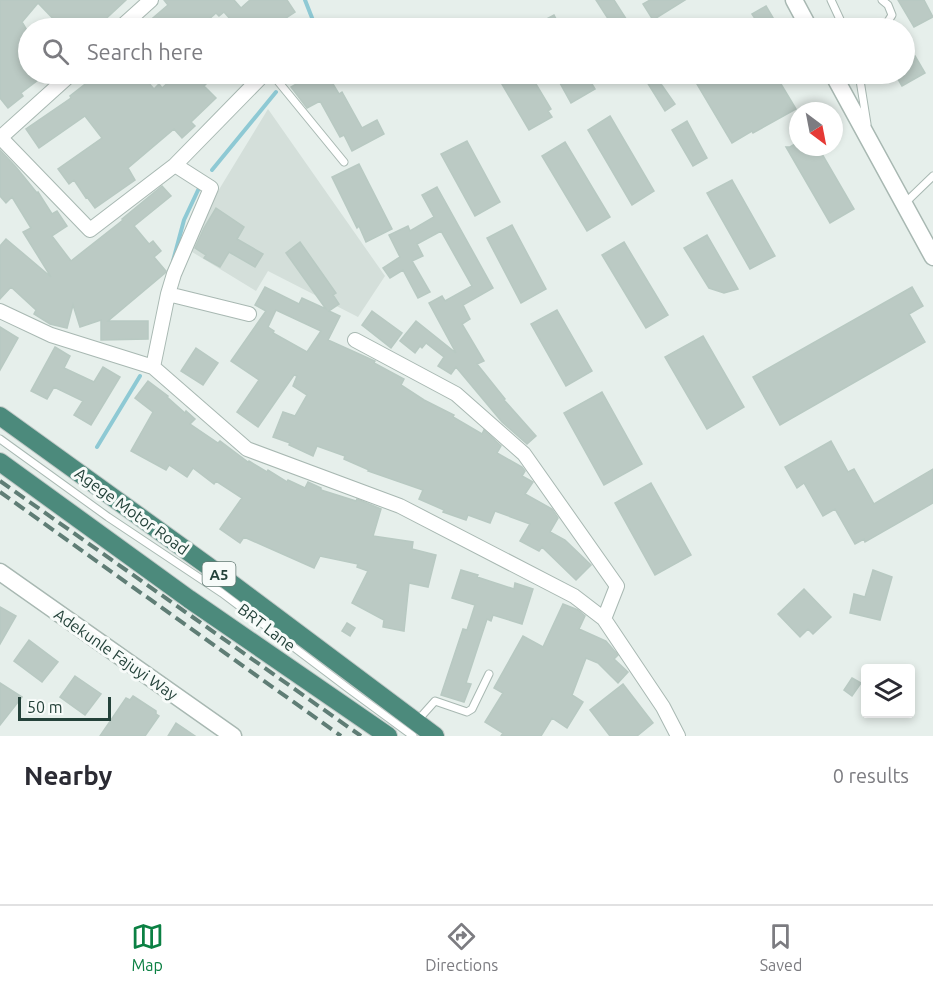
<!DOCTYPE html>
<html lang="en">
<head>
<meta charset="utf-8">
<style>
  body { margin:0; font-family:Ubuntu,sans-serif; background:#f7f7f7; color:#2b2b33 }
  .controls { position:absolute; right:18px; bottom:18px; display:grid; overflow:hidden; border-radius:6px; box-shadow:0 3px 9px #0003 }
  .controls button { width:54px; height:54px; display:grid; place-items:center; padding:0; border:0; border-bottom:2px solid #e1e1e2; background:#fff; color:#2b2b33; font:30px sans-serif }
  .compass { position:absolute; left:789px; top:102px; width:54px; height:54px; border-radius:50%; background:#fff; box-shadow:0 3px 9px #0003; rotate:148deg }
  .scale { position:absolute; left:18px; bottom:15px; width:93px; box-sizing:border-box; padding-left:6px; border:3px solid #24423a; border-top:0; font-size:16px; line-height:21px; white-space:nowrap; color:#24423a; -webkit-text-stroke:4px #f7fbf9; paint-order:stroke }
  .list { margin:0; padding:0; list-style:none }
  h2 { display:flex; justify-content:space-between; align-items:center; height:78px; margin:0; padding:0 24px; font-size:26px }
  h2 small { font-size:20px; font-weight:400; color:#7c7c81 }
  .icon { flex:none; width:33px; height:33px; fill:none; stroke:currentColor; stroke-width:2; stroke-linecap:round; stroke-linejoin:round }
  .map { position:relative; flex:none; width:933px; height:736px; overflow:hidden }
  .search { position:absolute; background:#fff; box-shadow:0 3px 9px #0003; left:18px; right:18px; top:18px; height:66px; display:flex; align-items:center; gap:15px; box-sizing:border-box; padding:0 21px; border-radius:33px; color:#7c7c81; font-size:22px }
  .sheet { height:168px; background:#fff }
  nav { display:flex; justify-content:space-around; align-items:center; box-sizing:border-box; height:84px; border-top:2px solid #e1e1e2; background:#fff; font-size:16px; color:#7c7c81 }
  nav a { display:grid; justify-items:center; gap:3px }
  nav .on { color:#0b8043 }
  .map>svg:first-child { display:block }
  .built { fill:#d4dfda }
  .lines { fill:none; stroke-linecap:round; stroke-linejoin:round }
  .stream { stroke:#8ec9d4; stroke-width:4 }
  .building { fill:#bbcac4; stroke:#b8c9c2; stroke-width:1.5; fill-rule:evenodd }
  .service-casing { stroke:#a8b8b2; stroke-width:9 }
  .minor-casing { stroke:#a8b8b2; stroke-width:16 }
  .tertiary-casing { stroke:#a8b8b2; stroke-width:19 }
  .trunk-casing { stroke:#c2cac8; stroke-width:20 }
  .service { stroke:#fff; stroke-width:7 }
  .minor { stroke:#fff; stroke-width:14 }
  .tertiary { stroke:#fff; stroke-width:16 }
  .trunk { stroke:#4c8a7c; stroke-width:18 }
  .rail { stroke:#5f7d75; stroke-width:4; stroke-dasharray:12 6; stroke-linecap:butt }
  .labels { text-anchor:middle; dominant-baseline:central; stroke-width:6; stroke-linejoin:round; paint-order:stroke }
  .shield { fill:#f7fbf9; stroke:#637a73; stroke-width:1.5 }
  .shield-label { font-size:15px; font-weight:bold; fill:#24423a }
  .street-label { font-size:16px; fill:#24423a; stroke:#f7fbf9 }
</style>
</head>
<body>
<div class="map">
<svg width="933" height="736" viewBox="0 0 933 736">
  <rect width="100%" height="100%" fill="#e6efeb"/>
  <path class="built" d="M268,109L385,276L358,317L268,271L256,291L184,247Z"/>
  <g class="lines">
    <path class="stream" d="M305,0L316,28
      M212,170L276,92
      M173,261L184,220L200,186
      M97,447L140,376"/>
  </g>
  <path class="building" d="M0,0H126L96,28L92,24L87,28H62L38,3L22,22L28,32V74H46L21,93L23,96L8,108L0,98Z
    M164,0H234L241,8L250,0H287L295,12L271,28H238L224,12L219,16L216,13L199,28H152L147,23L168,5Z
    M596,0H614L632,28H614Z
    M650,0H685L653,20L643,4Z
    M898,0H924L933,17L914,27Z
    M766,6L779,28H761L752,14Z
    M554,15L561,28H530Z
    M915,56L925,73L902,86L895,74H904V62Z
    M98,74H141L154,89L159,84L162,88L178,74H216L204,86L216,98L191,122L195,126L182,138L174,129L128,168L135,180L95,208L87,197L86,198L74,180L69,184L58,169L102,138L85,116L39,148L26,129L71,98L70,96Z
    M314,74H327L339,94L342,92L362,128L377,120L384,134L352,151L344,135L340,137L320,101L307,108L291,87Z
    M496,74H530L551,109L548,111L552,117L529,130Z
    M555,74H586L595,89L571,103Z
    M642,74H658L663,83L661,84L675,104L665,111Z
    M691,74H775L796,109L753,133L752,131L732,143Z
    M610,116L654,191L632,205L588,130Z
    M687,121L707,158L693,166L672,130Z
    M467,141L500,202L475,216L441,154Z
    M565,142L610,217L587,231L542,156Z
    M798,142V147H818L854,209L830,223L786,147H790Z
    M0,150L16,167L37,193L38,192L52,214L57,211L67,226L52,236L71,261L123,220L122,219L162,186L171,196L134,226L149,244L153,241L161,251L154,257L166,271L165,273L108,321H148V339L101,340V320L80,327L73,305L67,328L50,324L34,314L36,310L11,287L0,299V246L6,239L51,277L23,232L31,228L12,197L6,203L0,196Z
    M359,164L392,229L366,242L359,226L357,228L332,177Z
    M732,180L775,256L750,269L707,193Z
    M437,187L493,288L463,305L470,319L462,324L484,361L477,364L505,399L504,400L536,436L527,444L502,422L456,367L451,374L438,366L444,357L426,343L422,348L420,346L415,353L400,341L416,321L456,353L429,303L442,296L445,301L472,286L441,231L417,244L423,256L412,261L430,292L418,298L403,270L390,278L383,268L400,257L389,235L408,226L410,231L434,217L422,195Z
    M216,208L244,227L237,239L263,254L255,267L229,252L220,267L204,258L206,255L195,248L204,228Z
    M512,225L546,289L521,303L487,238Z
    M707,235L738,289L724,293L709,288L684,248Z
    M300,242L336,293L333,295L339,304L329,311L340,316L328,340L375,361L374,363L404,379L401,385L424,400L454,415L453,417L482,434L484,430L501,446L497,453L522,467L525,471L522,476L533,482L525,494L552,509L558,518L550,532L565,540L591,565L576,580L542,547L539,551L520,541L530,524L495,511L490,523L468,515L466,520L443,512L444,510L419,499L423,490L368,471L369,470L344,459L345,456L317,446L313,456L289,445L290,443L273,437L283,412L295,416L307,395L293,386L297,376L294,375L258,427L237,412L259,380L231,361L266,311L255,305L265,287L299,304L302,298L326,309L286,253ZM276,310L321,331L307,352L273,333L274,331L268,327Z
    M624,242L668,315L646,328L602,255Z
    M912,287L923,306L909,314L925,342L780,425L753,377Z
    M557,310L592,371L566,386L531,324Z
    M372,311L402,333L391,348L362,325Z
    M0,327L18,338L0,370Z
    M703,336L744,407L707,429L665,357Z
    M55,347L70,356L64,368L94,382L103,367L120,377L91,425L74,415L83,401L54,387L47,399L31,391Z
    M196,348L218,363L203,385L181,371Z
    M148,381L168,396L167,397L185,413L186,411L195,419L190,424L218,443L220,441L248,462L249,461L267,472L268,470L287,482L288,480L305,488L308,482L321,488V490L356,501L357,499L381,509L373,536L413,542L412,549L436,555L428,587L409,583L404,631L383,627L384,620L352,603L368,571L357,567L358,564L320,556L314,568L244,537L240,543L220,529L242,498L216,481L214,484L193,468L187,477L169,465L166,470L131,451L153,412L135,398Z
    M602,392L642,464L604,485L564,413Z
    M831,441L848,472L854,469L874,504L933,469V503L865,542L864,539L855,544L835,509L823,516L804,483L797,488L785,467Z
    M651,483L691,555L655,575L615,503Z
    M461,570L478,575L477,577L514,589L515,583L533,589L522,624L493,615L491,621L487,619L466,683L471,684L464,702L441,695L463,629L467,630L475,605L452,598Z
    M873,570L892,577L880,620L850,613L854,594L865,597Z
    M804,589L831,617L813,634L808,629L800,637L778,614Z
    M563,604L578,610L585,616L579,629L606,641L618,655L614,659L628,672L618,683L598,663L586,658L572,695L583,702L567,728L552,718L541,736H501L503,733L485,722L503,693L494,688L523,636L543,647Z
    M0,607L16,616L0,644Z
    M347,623L355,628L350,636L342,631Z
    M29,640L58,662L42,682L14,661Z
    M75,676L101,694L85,715L60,697Z
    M852,678L861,683L852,696L844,690Z
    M0,683L22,697L0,725Z
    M623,684L653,723L637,736H610L590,710Z
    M133,696L156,711V714L159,716L145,736H100L126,698L130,700Z
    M176,723L195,736H168Z"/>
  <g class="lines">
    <defs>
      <path id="service" d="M831,0L844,28
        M878,28L887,23L892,15L888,5L882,0
        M272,74L344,162
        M859,74L867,124
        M904,204L933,176
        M0,439L108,517L222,593L349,689L413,736
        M418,720L435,701L467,712L472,709L489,674"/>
      <path id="minor" d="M120,28L151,0
        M0,138L71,74
        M1,138L90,230L175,165L264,74
        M168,294L249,314
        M0,311L51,335L153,367L247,449L400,506L574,596L604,619L663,707L678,736
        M355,340L456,394L524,454L617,586L604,619
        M153,367L168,294L174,274L211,188L175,165"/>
      <path id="tertiary" d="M794,0L809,28
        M833,74L933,257
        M0,572L233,736"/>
      <path id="trunk" d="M0,416L208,566L435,736
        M0,462L189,599L388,736"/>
    </defs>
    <use href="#service" class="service-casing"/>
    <use href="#minor" class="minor-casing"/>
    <use href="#tertiary" class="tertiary-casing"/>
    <use href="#trunk" class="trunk-casing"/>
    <use href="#service" class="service"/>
    <use href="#minor" class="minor"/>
    <use href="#tertiary" class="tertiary"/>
    <use href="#trunk" class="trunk"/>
    <path class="rail" d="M0,481L361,736
      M0,492L341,736"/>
  </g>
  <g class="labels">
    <rect class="shield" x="202.5" y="562" width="33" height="24" rx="4.5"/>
    <g class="shield-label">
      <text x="219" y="574">A5</text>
    </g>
    <g class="street-label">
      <text transform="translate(132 511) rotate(36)">Agege Motor Road</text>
      <text transform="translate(267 627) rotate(37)">BRT Lane</text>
      <text transform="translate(116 654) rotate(35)">Adekunle Fajuyi Way</text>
    </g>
  </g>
</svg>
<div class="controls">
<button><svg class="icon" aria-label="layers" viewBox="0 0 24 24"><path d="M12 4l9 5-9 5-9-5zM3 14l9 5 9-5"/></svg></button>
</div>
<svg class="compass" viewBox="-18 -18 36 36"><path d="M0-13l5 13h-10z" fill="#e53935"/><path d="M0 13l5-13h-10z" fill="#7c7c81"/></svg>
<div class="scale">50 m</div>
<div class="search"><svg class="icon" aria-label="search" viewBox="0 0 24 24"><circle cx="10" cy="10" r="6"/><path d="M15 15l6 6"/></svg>Search here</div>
</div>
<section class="sheet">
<h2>Nearby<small>0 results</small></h2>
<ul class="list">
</ul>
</section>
<nav>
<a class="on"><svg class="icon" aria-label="map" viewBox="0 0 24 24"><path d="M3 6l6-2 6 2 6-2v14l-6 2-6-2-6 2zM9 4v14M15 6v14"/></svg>Map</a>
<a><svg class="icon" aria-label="directions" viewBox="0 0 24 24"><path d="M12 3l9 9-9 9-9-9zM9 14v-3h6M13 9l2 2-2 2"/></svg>Directions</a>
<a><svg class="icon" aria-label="saved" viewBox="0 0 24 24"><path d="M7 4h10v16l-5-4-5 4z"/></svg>Saved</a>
</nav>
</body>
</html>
